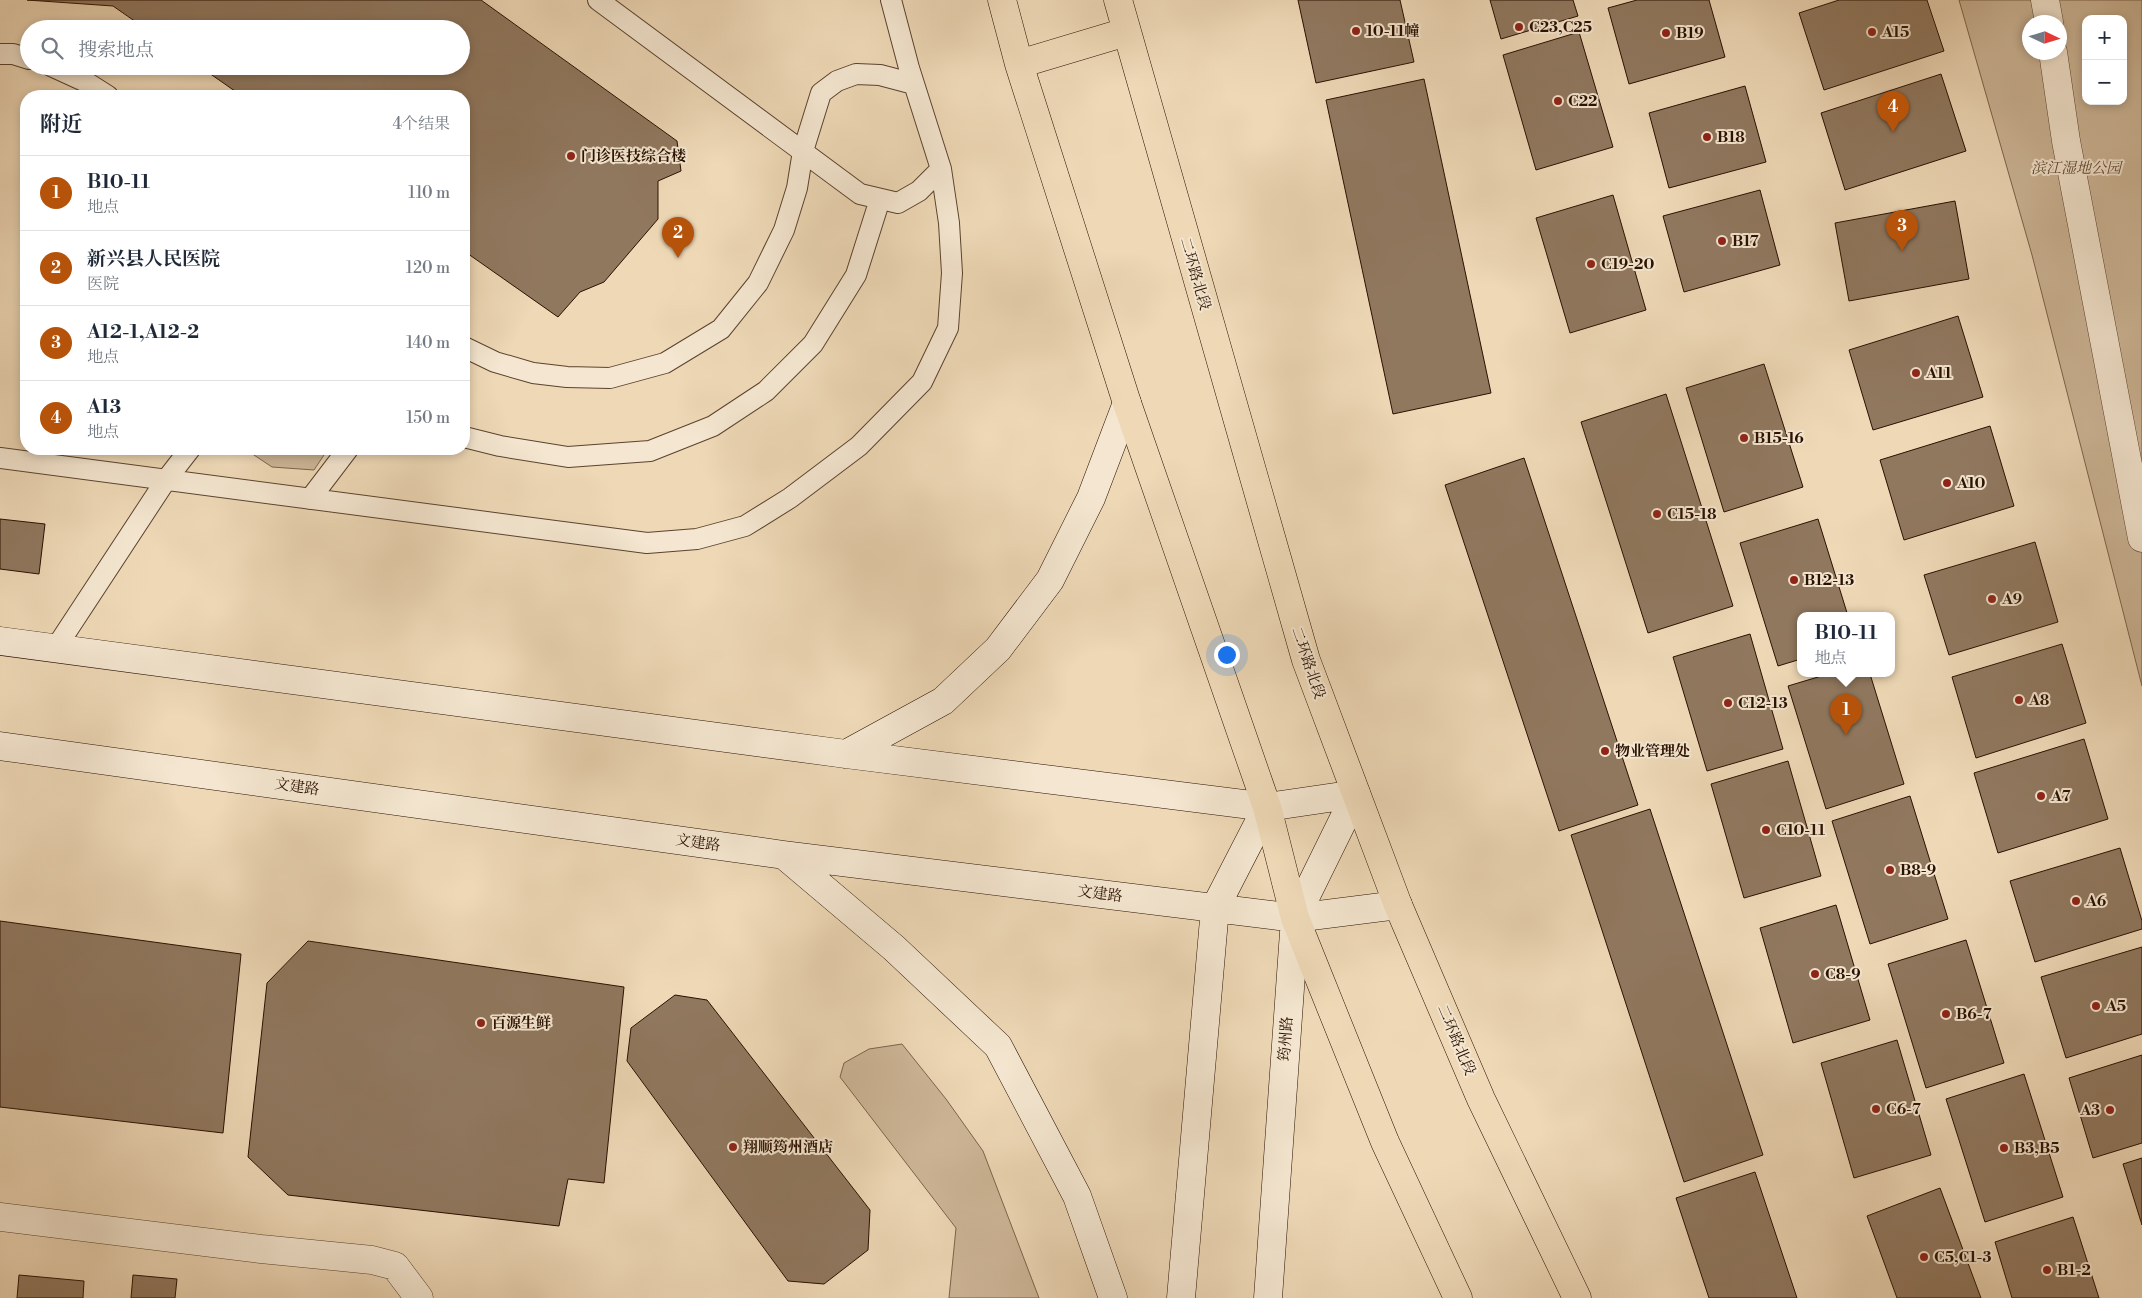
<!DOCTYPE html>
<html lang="zh">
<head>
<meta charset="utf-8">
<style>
  body { margin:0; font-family:"Libre Bodoni","Noto Serif SC",serif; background:#f2f2f3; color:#1f2937 }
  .controls { position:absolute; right:15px; top:15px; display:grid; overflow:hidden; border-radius:10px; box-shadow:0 2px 8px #0003 }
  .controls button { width:45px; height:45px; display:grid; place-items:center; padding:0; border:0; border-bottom:1px solid #e0e1e3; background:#fff; color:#1f2937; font:25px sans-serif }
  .compass { position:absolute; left:2022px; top:15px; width:45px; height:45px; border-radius:50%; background:#fff; box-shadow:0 2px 8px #0003; rotate:94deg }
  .you { position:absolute; left:1226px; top:654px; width:18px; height:18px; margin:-12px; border:4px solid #fff; border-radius:50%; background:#1a73e8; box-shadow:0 0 0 8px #1a73e833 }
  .badge { display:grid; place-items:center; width:32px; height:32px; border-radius:50%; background:#b45309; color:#fff; font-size:16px; font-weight:700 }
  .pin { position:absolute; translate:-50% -41px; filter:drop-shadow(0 1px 2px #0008) }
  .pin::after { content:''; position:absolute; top:26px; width:18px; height:15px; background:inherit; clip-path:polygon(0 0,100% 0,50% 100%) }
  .popup { position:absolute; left:1797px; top:612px; width:98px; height:65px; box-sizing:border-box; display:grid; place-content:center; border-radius:10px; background:#fff; filter:drop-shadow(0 1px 4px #0005); font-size:16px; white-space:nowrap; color:#747a83 }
  .popup b { font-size:19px; color:#1f2937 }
  .popup::after { content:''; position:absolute; left:50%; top:100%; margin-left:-10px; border:10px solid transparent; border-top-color:#fff }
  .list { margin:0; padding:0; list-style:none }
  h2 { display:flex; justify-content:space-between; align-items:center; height:65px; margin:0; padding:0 20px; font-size:21px }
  h2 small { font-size:16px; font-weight:400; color:#747a83 }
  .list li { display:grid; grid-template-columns:32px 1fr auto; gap:15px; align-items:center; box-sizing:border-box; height:75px; padding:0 20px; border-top:1px solid #e0e1e3 }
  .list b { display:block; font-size:19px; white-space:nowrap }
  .list p { margin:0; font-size:16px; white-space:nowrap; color:#747a83 }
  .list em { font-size:16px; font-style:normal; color:#747a83 }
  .icon { flex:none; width:28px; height:28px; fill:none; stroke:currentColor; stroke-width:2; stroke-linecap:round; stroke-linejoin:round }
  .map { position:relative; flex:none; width:2142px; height:1298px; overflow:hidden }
  .search { position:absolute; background:#fff; box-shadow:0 2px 8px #0003; left:20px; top:20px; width:450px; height:55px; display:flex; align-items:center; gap:12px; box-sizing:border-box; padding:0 18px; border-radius:28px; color:#747a83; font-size:19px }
  .panel { position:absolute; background:#fff; box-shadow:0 2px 8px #0003; left:20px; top:90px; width:450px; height:365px; border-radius:20px }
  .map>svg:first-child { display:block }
  .green { fill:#cdb697; stroke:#7c634c; fill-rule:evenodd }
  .building { fill:#90785f; stroke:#2a1001 }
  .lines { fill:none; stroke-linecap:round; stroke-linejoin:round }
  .lane-casing { stroke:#5b422e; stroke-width:22 }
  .street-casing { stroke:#5b422e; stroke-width:29 }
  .secondary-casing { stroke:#2a1001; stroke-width:29 }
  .primary-casing { stroke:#2a1001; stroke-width:29 }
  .lane { stroke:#f4e6d0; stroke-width:20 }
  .street { stroke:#f4e6d0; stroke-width:28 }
  .secondary { stroke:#f4e6d0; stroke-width:28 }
  .primary { stroke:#eed8b6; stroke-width:28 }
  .poi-dot { fill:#8f2418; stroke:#f4e6d0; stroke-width:2 }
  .labels { text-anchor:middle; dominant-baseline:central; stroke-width:4; stroke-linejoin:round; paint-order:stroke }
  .poi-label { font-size:15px; font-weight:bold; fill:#2a1001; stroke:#f4e6d0; text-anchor:start }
  .park-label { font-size:15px; font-style:italic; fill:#634a36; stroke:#f4e6d0 }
  .street-label { font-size:15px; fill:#2a1001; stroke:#f4e6d0 }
</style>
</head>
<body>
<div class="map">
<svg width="2142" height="1298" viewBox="0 0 2142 1298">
  <rect width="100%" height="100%" fill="#eed8b6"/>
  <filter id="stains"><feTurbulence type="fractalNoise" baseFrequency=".004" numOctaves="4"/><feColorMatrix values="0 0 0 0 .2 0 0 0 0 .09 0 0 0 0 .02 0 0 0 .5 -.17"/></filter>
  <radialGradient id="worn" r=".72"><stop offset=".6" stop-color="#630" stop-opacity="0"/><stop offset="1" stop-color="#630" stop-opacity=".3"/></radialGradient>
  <path class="green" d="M1959,0H2142V686L2032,255ZM2086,19H2123V101H2086ZM2030,22H2060V52H2030Z
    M249,449H328L314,470L272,467L248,451Z
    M902,1044L946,1099L983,1151L1039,1298H949L956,1228L840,1077L844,1063L869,1049Z"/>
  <path class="building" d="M27,0H481L677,141L681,171L658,181V219L604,282L580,292L558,317L464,251V96H242L199,66H461V29H146L113,6Z
    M1298,0H1400L1414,62L1316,83Z
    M1490,0H1573L1578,16L1501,39Z
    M1637,0H1709L1725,57L1629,84L1608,8Z
    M1839,0H1927L1944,51L1824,90L1799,13Z
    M1579,32L1613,147L1536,170L1503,55Z
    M1941,74L1966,151L1845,190L1821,113Z
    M1424,79L1491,393L1393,414L1326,100Z
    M1745,86L1766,162L1669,188L1649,113Z
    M1760,190L1780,265L1684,292L1663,216Z
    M1613,195L1646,310L1570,333L1536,218Z
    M1955,201L1969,279L1849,301L1835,223Z
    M1958,316L1983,397L1873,430L1849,350Z
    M1764,364L1803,487L1724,512L1686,388Z
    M1666,394L1733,606L1648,633L1581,422Z
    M1990,426L2014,506L1904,540L1880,460Z
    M1524,458L1638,805L1559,831L1445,485Z
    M0,519L45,524L39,574L0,569Z
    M1818,519L1848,616H1801V659L1778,666L1740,543Z
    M2035,542L2058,622L1949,655L1924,575Z
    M1750,634L1783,749L1707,771L1673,657Z
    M2062,644L2086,723L1976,758L1952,677Z
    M1828,674H1870L1904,784L1826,809L1788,686Z
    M2084,739L2108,819L1998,853L1974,773Z
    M1788,761L1821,876L1744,898L1711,784Z
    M1910,796L1948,919L1870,944L1832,821Z
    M1650,809L1763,1155L1684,1182L1571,835Z
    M2120,848L2142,921V929L2035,962L2010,881Z
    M1836,905L1870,1020L1793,1043L1760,928Z
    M0,921L241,954L223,1133L0,1107Z
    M1966,940L2004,1063L1926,1088L1888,964Z
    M308,941L624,987L604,1183L568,1179L559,1226L288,1195L248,1157L267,983Z
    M2142,947V1034L2066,1058L2041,977Z
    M675,995L707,1000L870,1210L868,1250L824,1284L788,1281L627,1061L631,1028Z
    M1897,1040L1931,1155L1854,1178L1821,1063Z
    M2142,1055V1143L2093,1158L2069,1078Z
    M2024,1074L2063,1197L1985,1222L1946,1099Z
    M2142,1158V1225L2123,1164Z
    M1755,1172L1797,1298H1709L1676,1198Z
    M1940,1188L1981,1298H1897L1867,1216Z
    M2073,1217L2099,1298H2012L1995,1242Z
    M19,1275L84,1281L83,1298H17Z
    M133,1275L177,1279L175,1298H131Z"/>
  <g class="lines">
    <defs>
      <path id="lane" d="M598,0L860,194L898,203L919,191L941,169
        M0,54H13L29,59
        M51,66L86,82L108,96
        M464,347L495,362L533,373L567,377L610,378L665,363L721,329L758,283L784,230L797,188L803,151L821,93L837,81L856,74L880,75L914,84
        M464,437L500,446L568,457L650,451L713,426L766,391L813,344L856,275L880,199
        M0,458L647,543L697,539L745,526L790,498L859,446L922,382L948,328L952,273L949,223L941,169L909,68L891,0
        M310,499L348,449
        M55,649L166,480L190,449"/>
      <path id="street" d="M2045,0L2049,22
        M2053,52L2066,141L2142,538
        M0,1217L261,1249L372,1260L395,1266L419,1298"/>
      <path id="secondary" d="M0,641L846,754L1267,807L1356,794
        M0,746L784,855L1295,918L1398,905
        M846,754L943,701L998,649L1050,580L1091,498L1127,403
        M784,855L894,948L998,1046L1077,1196L1113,1298
        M1181,1298L1215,908L1267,807
        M1268,1298L1295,918L1356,794"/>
      <path id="primary" d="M1002,0L1019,64L1127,403L1267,807L1295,918L1385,1142L1458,1298
        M1118,0L1306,660L1398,905L1481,1099L1577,1298
        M1019,64L1126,32"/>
    </defs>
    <use href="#lane" class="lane-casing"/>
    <use href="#street" class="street-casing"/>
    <use href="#secondary" class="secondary-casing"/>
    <use href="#primary" class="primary-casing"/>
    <use href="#lane" class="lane"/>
    <use href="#street" class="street"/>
    <use href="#secondary" class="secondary"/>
    <use href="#primary" class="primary"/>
  </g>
  <g class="poi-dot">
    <circle cx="1519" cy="27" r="5"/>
    <circle cx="1356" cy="31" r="5"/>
    <circle cx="1872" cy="32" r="5"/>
    <circle cx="1666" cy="33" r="5"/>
    <circle cx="1558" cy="101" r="5"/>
    <circle cx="1707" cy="137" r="5"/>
    <circle cx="571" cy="156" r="5"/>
    <circle cx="1722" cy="241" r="5"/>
    <circle cx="1591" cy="264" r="5"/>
    <circle cx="1916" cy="373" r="5"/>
    <circle cx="1744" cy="438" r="5"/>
    <circle cx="1947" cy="483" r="5"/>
    <circle cx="1657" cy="514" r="5"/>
    <circle cx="1794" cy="580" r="5"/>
    <circle cx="1992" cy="599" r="5"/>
    <circle cx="2019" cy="700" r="5"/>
    <circle cx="1728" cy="703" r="5"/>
    <circle cx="1605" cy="751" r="5"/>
    <circle cx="2041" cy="796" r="5"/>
    <circle cx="1766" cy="830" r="5"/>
    <circle cx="1890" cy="870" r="5"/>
    <circle cx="2076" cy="901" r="5"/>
    <circle cx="1815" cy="974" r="5"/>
    <circle cx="2096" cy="1006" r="5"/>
    <circle cx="1946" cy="1014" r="5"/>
    <circle cx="481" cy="1023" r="5"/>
    <circle cx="1876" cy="1109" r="5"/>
    <circle cx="2110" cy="1110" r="5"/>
    <circle cx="733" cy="1147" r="5"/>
    <circle cx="2004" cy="1148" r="5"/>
    <circle cx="1924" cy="1257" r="5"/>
    <circle cx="2047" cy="1270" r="5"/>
  </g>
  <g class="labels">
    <g class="poi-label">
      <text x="1529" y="27">C23,C25</text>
      <text x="1366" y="31">10-11幢</text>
      <text x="1882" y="32">A15</text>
      <text x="1676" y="33">B19</text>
      <text x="1568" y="101">C22</text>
      <text x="1717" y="137">B18</text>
      <text x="581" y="156">门诊医技综合楼</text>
      <text x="1732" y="241">B17</text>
      <text x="1601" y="264">C19-20</text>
      <text x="1926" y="373">A11</text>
      <text x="1754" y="438">B15-16</text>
      <text x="1957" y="483">A10</text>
      <text x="1667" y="514">C15-18</text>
      <text x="1804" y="580">B12-13</text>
      <text x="2002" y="599">A9</text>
      <text x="2029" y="700">A8</text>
      <text x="1738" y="703">C12-13</text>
      <text x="1615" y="751">物业管理处</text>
      <text x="2051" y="796">A7</text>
      <text x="1776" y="830">C10-11</text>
      <text x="1900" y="870">B8-9</text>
      <text x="2086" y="901">A6</text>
      <text x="1825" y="974">C8-9</text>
      <text x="2106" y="1006">A5</text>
      <text x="1956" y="1014">B6-7</text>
      <text x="491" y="1023">百源生鲜</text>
      <text x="1886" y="1109">C6-7</text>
      <text x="2100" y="1110" text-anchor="end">A3</text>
      <text x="743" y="1147">翔顺筠州酒店</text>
      <text x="2014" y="1148">B3,B5</text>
      <text x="1934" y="1257">C5,C1-3</text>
      <text x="2057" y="1270">B1-2</text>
    </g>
    <g class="park-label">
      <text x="2076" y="168">滨江湿地公园</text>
    </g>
    <g class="street-label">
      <text transform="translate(1195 274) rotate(74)">二环路北段</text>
      <text transform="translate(1308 663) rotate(71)">二环路北段</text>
      <text transform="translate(297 787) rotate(8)">文建路</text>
      <text transform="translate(698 843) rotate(8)">文建路</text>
      <text transform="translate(1100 894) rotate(7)">文建路</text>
      <text transform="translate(1286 1039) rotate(-86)">筠州路</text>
      <text transform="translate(1456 1040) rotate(67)">二环路北段</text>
    </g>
  </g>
  <rect width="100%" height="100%" filter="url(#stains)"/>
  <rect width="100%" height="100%" fill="url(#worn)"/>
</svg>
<div class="controls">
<button>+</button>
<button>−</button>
</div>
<svg class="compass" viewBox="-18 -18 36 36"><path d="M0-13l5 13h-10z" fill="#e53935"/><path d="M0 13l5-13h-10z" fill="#747a83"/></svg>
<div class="you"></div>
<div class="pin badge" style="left:1846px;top:735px">1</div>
<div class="popup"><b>B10-11</b>地点</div>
<div class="pin badge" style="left:678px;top:258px">2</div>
<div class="pin badge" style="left:1902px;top:251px">3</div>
<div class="pin badge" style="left:1893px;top:132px">4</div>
<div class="search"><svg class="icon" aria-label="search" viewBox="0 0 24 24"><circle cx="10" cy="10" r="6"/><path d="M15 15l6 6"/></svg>搜索地点</div>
<section class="panel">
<h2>附近<small>4个结果</small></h2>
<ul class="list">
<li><span class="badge">1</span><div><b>B10-11</b><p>地点</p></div><em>110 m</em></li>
<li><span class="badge">2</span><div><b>新兴县人民医院</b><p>医院</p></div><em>120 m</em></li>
<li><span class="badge">3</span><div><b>A12-1,A12-2</b><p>地点</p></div><em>140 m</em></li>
<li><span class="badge">4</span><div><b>A13</b><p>地点</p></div><em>150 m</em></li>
</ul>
</section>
</div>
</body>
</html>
